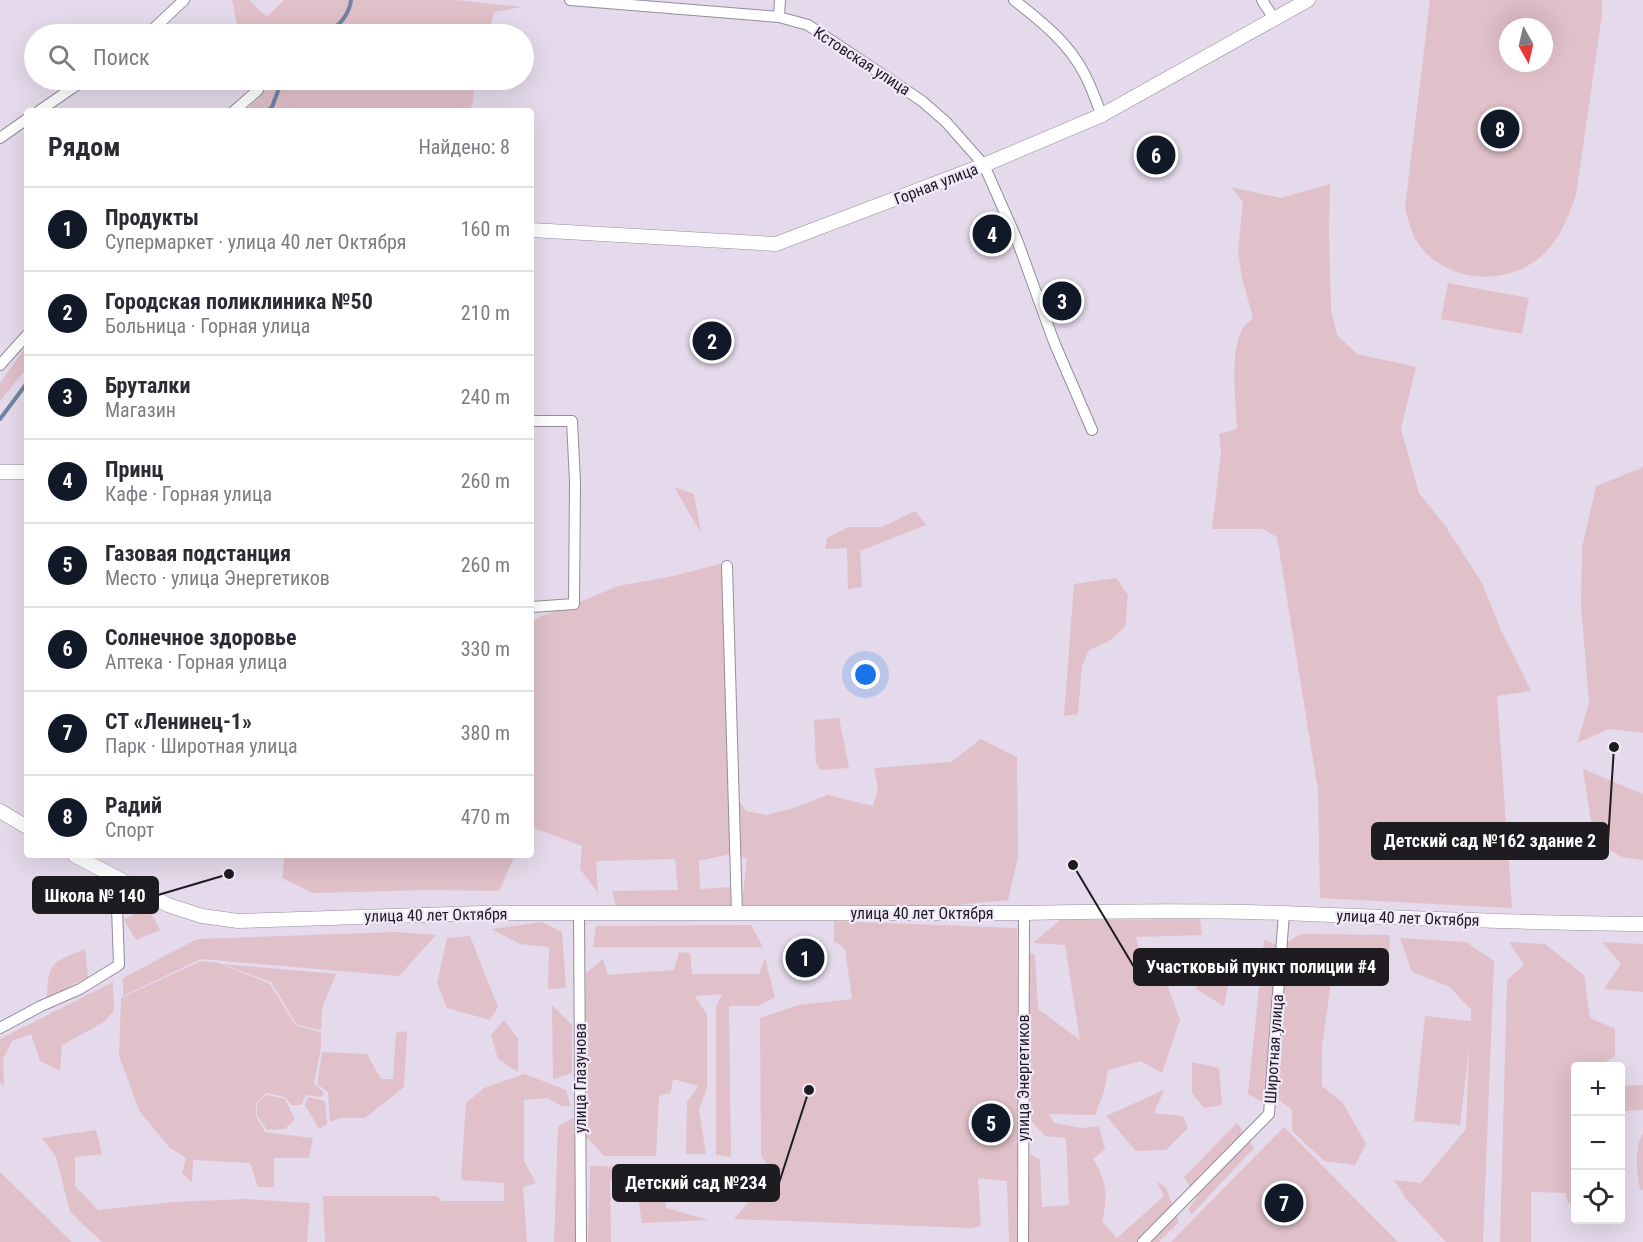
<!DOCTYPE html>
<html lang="ru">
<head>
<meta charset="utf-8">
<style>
  body { margin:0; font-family:"Roboto Condensed",sans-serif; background:#f2f2f3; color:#2b2b33 }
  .controls { position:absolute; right:18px; bottom:18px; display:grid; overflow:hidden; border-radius:6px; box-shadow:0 6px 24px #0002 }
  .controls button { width:54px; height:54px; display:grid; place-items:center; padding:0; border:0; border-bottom:2px solid #e1e1e2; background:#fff; color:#2b2b33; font:30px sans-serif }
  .compass { position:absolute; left:1499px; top:18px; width:54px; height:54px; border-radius:50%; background:#fff; box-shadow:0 6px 24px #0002; rotate:172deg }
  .you { position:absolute; left:866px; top:675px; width:21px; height:21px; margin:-15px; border:4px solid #fff; border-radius:50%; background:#1a73e8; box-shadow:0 0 0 9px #1a73e833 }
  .badge { display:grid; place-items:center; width:39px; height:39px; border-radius:50%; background:#111827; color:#fff; font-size:20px; font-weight:700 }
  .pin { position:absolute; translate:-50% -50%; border:3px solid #fff; box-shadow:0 2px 6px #0006 }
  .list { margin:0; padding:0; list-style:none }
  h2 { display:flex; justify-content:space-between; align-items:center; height:78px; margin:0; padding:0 24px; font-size:26px }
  h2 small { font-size:20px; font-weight:400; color:#7c7c81 }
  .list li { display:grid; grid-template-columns:39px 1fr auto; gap:18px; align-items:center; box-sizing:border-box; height:84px; padding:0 24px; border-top:2px solid #e1e1e2 }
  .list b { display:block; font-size:22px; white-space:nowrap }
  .list p { margin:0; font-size:20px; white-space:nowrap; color:#7c7c81 }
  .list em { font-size:20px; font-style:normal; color:#7c7c81 }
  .icon { flex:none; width:33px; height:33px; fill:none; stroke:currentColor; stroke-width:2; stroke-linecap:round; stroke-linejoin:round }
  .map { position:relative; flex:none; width:1643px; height:1242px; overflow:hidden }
  .search { position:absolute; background:#fff; box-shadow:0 6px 24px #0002; left:24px; top:24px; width:510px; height:66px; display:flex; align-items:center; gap:15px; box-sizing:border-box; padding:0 21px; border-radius:33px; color:#7c7c81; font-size:22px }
  .panel { position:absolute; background:#fff; box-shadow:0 6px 24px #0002; left:24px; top:108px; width:510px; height:750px; border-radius:6px }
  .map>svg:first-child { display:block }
  .green { fill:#e0c0c9; fill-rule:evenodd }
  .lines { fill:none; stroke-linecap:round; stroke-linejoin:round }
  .stream { stroke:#7284a5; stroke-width:4 }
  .street-casing { stroke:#948c9b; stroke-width:12 }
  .secondary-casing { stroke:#948c9b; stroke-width:15 }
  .street { stroke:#fff; stroke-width:10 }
  .secondary { stroke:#fff; stroke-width:14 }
  .labels { text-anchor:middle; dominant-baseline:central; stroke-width:4.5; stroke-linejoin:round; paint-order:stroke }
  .street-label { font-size:16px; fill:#1e1b21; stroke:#f1e8f9 }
  .leader { fill:none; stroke:#1e1b21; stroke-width:2 }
  .callout-dot { fill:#1e1b21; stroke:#f1e8f9; stroke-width:2 }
  .callout { fill:#1e1b21; stroke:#1e1b21; stroke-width:2 }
  .callout-label { font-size:18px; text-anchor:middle; font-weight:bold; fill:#fff }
</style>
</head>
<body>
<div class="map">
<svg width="1643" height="1242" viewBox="0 0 1643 1242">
  <rect width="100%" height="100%" fill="#e4daeb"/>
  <path class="green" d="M232,0H249L267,17L284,0H456L523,7L494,12L489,34H241L238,30Z
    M1430,0H1602V15L1576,195C1568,218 1559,242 1539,258C1505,285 1453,283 1423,250C1412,238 1409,223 1405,208ZM1508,27H1544V63H1508Z
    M266,80H474L473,102L469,111H245L259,98Z
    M1330,184L1329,231L1331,309L1337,335L1357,354L1416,367L1401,429L1419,493L1446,527L1482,583L1501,630L1531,691L1497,696L1512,908L1320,898L1318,790L1277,537L1263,529H1212L1221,453L1219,434L1237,429C1236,404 1229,350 1243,328C1245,325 1250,321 1253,318L1242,278L1238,251L1243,202L1231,187L1281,198Z
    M1448,283L1529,298L1522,334L1441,319Z
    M27,347V368L0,401V383L24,349Z
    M1643,465V733L1609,729L1577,743L1589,703L1581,606L1582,548L1596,486L1642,468Z
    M674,487L694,494L701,533Z
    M915,511L926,525L860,551L862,587L848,589L847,548L825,549L827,538L849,527H882Z
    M720,564L730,571L738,799L746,811L766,815L790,809L828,795L873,806L878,789L874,768L951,762L981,739L1017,757L1018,857L1008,900L957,905L741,910L747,859L735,853L699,861L700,889L730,887L732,909L617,910L612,891L678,890L675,859L596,861L598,893L580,869L582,846L531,827V622L551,612L565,608L618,586L673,576Z
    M1116,578L1128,595L1125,627L1109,641L1089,650L1082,666L1078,714L1064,716L1074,584Z
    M839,718L849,768L821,770L816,763L814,720Z
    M1583,769L1643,794V860L1622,857L1594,841Z
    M285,855H515L499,891L431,890L313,893L282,878Z
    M142,909L152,915L160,930L136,940L124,920Z
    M1200,919L1202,935L1136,937L1142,968L1166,982L1180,1020L1162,1073L1140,1061L1108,1070L1104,1092L1095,1115L1049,1114L1054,1123L1082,1128L1099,1126L1105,1149L1093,1159C1107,1180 1108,1198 1102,1222L1117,1238L1164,1196L1156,1181L1166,1188L1179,1222L1159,1242H1027L1030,1154L1040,1160L1042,1207L1069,1205L1066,1138L1045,1136L1027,1116L1029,952L1035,955L1038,1009L1080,1040L1065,945L1033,943L1060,920Z
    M834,921L1017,928L1018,1242H1009L1007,1181L978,1178L981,1226L971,1228L734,1219L773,1174L761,1155L760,1018L799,1005L852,999L845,949L834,941Z
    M543,922L562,932L566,988L548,989L549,947L520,944L491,929Z
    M751,925L763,947H593L596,926Z
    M396,932L436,935L399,976L201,959L123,996V978L197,939Z
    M1301,934L1390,935L1386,985L1331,981L1322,1047V1086L1343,1103L1366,1144L1355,1165L1324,1161L1292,1131V1110L1275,1097L1286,943Z
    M470,936L498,1007L490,1020L447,1008L437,983L447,938Z
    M1400,938L1466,942L1494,961L1483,1242H1446L1407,1200L1394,1180L1421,1183L1466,1129L1469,1048L1460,1125L1414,1121L1425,1016L1471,1021V1010L1450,987L1412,972Z
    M1264,940L1277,945L1265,1104L1248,1094Z
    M1509,942L1545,944L1584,975L1590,1018L1615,1029V1056L1599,1066H1576L1575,1208L1568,1202L1565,1193L1531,1192V1242H1500L1507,980L1524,965Z
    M1602,942L1643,944V992L1604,989L1621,964Z
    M85,949L88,977L47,998C48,961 52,963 85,949Z
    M679,952L690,953L692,974H759L765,958L775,997L759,1006H729L731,1157L716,1155V1007L722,994L695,996L707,1015V1088L699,1109L706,1154H686L687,1102L698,1086L673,1079L671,1093L659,1096L656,1156H604L584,1134L586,973L603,959L608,975L674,970Z
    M201,961L219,963L270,984L296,1026L321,1032V1047L314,1083L324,1093L321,1097L306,1095L301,1105H292L285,1097L267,1093L256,1103V1116L265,1132L313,1138L309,1158H274V1187H258L250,1163L193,1160L192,1182L182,1173L186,1158L170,1148L140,1112L119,1056L121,998Z
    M223,964L336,974L322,1008L321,1030L297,1025L271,982Z
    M1200,970L1229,980L1224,1006L1196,989Z
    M113,982L114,1010L104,1022L62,1045L60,1071L40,1061L31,1034L12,1041L3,1059L4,1087L0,1083V1039Z
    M552,1005L572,1025V1073L553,1079Z
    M504,1020L518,1039V1072L498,1059L491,1035Z
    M407,1031L404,1087L365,1118H340L330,1122L328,1092L317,1084L322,1052L367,1054L381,1079H393L396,1033Z
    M1192,1062L1219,1068L1222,1105L1204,1108L1192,1093Z
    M525,1074L566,1090L571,1106H561L548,1098L524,1100V1161L536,1183L523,1187L527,1242H325L323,1196H437L442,1201H504V1183L461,1180L466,1103L484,1088Z
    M1643,1085V1110L1621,1111V1086Z
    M1164,1090L1154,1113L1183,1116L1188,1128L1166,1150L1136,1151L1106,1116Z
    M267,1095L285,1099L295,1119L285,1129L267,1130L257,1115V1103Z
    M308,1097L325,1101L327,1124L319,1129L305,1105Z
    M574,1117L576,1242H554L558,1127Z
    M1237,1123L1254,1148L1192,1214L1188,1209L1197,1198L1184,1177Z
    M1284,1127L1398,1242H1171Z
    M96,1130L102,1154L75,1157V1186L98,1210L173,1202L246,1199L310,1203L307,1242H102L70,1212L56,1157L42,1138Z
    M1643,1133V1190H1640C1637,1173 1634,1148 1643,1133Z
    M590,1166L663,1168L666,1208L709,1220L642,1223L636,1183L610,1181L611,1242H588Z
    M0,1172L72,1242H0Z"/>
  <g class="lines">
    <path class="stream" d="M326,34C339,26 349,16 351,0
      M267,111L272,107L282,80
      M0,419L27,383"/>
    <defs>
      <path id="street" d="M570,0L779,17L808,25L922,101L946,122L984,165L1017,240L1054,342L1092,430
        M1014,0C1042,22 1069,43 1085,75C1092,88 1096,102 1102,115
        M1262,0L1274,19
        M779,17L780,0
        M148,34L184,0
        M39,111L84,80
        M234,111L258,90
        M0,138L27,119
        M0,365L27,335
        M531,421H572L575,482L574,604L531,607
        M727,566L737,914
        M579,913L581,1242
        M0,1028L41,1006L80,989L119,965L116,879
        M1023,1242L1024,913
        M1143,1242L1269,1114L1284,913"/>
      <path id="secondary" d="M531,230L776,244L984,165L1102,115L1308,0
        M0,472H27
        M0,811L27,827
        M74,855L168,905L202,916L238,921L482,913H1024C1110,911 1197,910 1283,913C1403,918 1523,923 1643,924"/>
    </defs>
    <use href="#street" class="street-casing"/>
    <use href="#secondary" class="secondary-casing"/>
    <use href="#street" class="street"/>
    <use href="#secondary" class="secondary"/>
  </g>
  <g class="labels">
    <g class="street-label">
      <text transform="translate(862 61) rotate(33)">Кстовская улица</text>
      <text transform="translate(936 184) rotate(-21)">Горная улица</text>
      <text x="922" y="913">улица 40 лет Октября</text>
      <text transform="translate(436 915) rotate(-1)">улица 40 лет Октября</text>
      <text transform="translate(1408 918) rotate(2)">улица 40 лет Октября</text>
      <text transform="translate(1274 1049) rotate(-86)">Широтная улица</text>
      <text transform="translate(580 1078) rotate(-90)">улица Глазунова</text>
      <text transform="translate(1023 1078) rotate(-90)">улица Энергетиков</text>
    </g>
  </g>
  <path class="leader" d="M1614 747L1608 841M229 874L158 895M1073 865L1134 967M809 1090L779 1183"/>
  <g class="callout-dot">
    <circle cx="1614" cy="747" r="6"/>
    <circle cx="229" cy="874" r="6"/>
    <circle cx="1073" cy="865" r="6"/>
    <circle cx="809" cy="1090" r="6"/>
  </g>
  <g class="callout">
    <rect x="1372" y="823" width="236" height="36" rx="6"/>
    <rect x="33" y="877" width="125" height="36" rx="6"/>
    <rect x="1134" y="949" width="254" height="36" rx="6"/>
    <rect x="613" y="1165" width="166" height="36" rx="6"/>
  </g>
  <g class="callout-label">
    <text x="1490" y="847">Детский сад №162 здание 2</text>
    <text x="95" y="902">Школа № 140</text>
    <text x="1261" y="973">Участковый пункт полиции #4</text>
    <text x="696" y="1189">Детский сад №234</text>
  </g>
</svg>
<div class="controls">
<button>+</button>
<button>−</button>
<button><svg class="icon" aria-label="locate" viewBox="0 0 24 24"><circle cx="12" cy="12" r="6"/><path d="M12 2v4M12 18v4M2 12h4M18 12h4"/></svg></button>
</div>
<svg class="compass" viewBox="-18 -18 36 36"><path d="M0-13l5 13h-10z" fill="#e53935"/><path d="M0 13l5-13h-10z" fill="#7c7c81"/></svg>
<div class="you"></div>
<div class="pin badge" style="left:805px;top:958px">1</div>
<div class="pin badge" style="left:712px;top:341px">2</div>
<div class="pin badge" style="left:1062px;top:301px">3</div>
<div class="pin badge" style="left:992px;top:234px">4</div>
<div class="pin badge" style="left:991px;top:1123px">5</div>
<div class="pin badge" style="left:1156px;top:155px">6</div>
<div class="pin badge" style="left:1284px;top:1203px">7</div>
<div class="pin badge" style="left:1500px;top:129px">8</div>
<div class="search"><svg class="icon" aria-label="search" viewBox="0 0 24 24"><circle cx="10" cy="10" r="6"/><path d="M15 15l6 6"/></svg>Поиск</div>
<section class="panel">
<h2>Рядом<small>Найдено: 8</small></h2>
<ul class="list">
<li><span class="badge">1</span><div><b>Продукты</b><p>Супермаркет · улица 40 лет Октября</p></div><em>160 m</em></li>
<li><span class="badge">2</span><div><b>Городская поликлиника №50</b><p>Больница · Горная улица</p></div><em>210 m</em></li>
<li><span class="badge">3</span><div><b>Бруталки</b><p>Магазин</p></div><em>240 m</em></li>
<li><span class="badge">4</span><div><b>Принц</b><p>Кафе · Горная улица</p></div><em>260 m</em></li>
<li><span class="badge">5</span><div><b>Газовая подстанция</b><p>Место · улица Энергетиков</p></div><em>260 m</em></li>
<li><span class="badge">6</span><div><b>Солнечное здоровье</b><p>Аптека · Горная улица</p></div><em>330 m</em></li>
<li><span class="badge">7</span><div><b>СТ «Ленинец-1»</b><p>Парк · Широтная улица</p></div><em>380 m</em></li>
<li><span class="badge">8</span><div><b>Радий</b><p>Спорт</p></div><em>470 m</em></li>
</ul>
</section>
</div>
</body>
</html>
